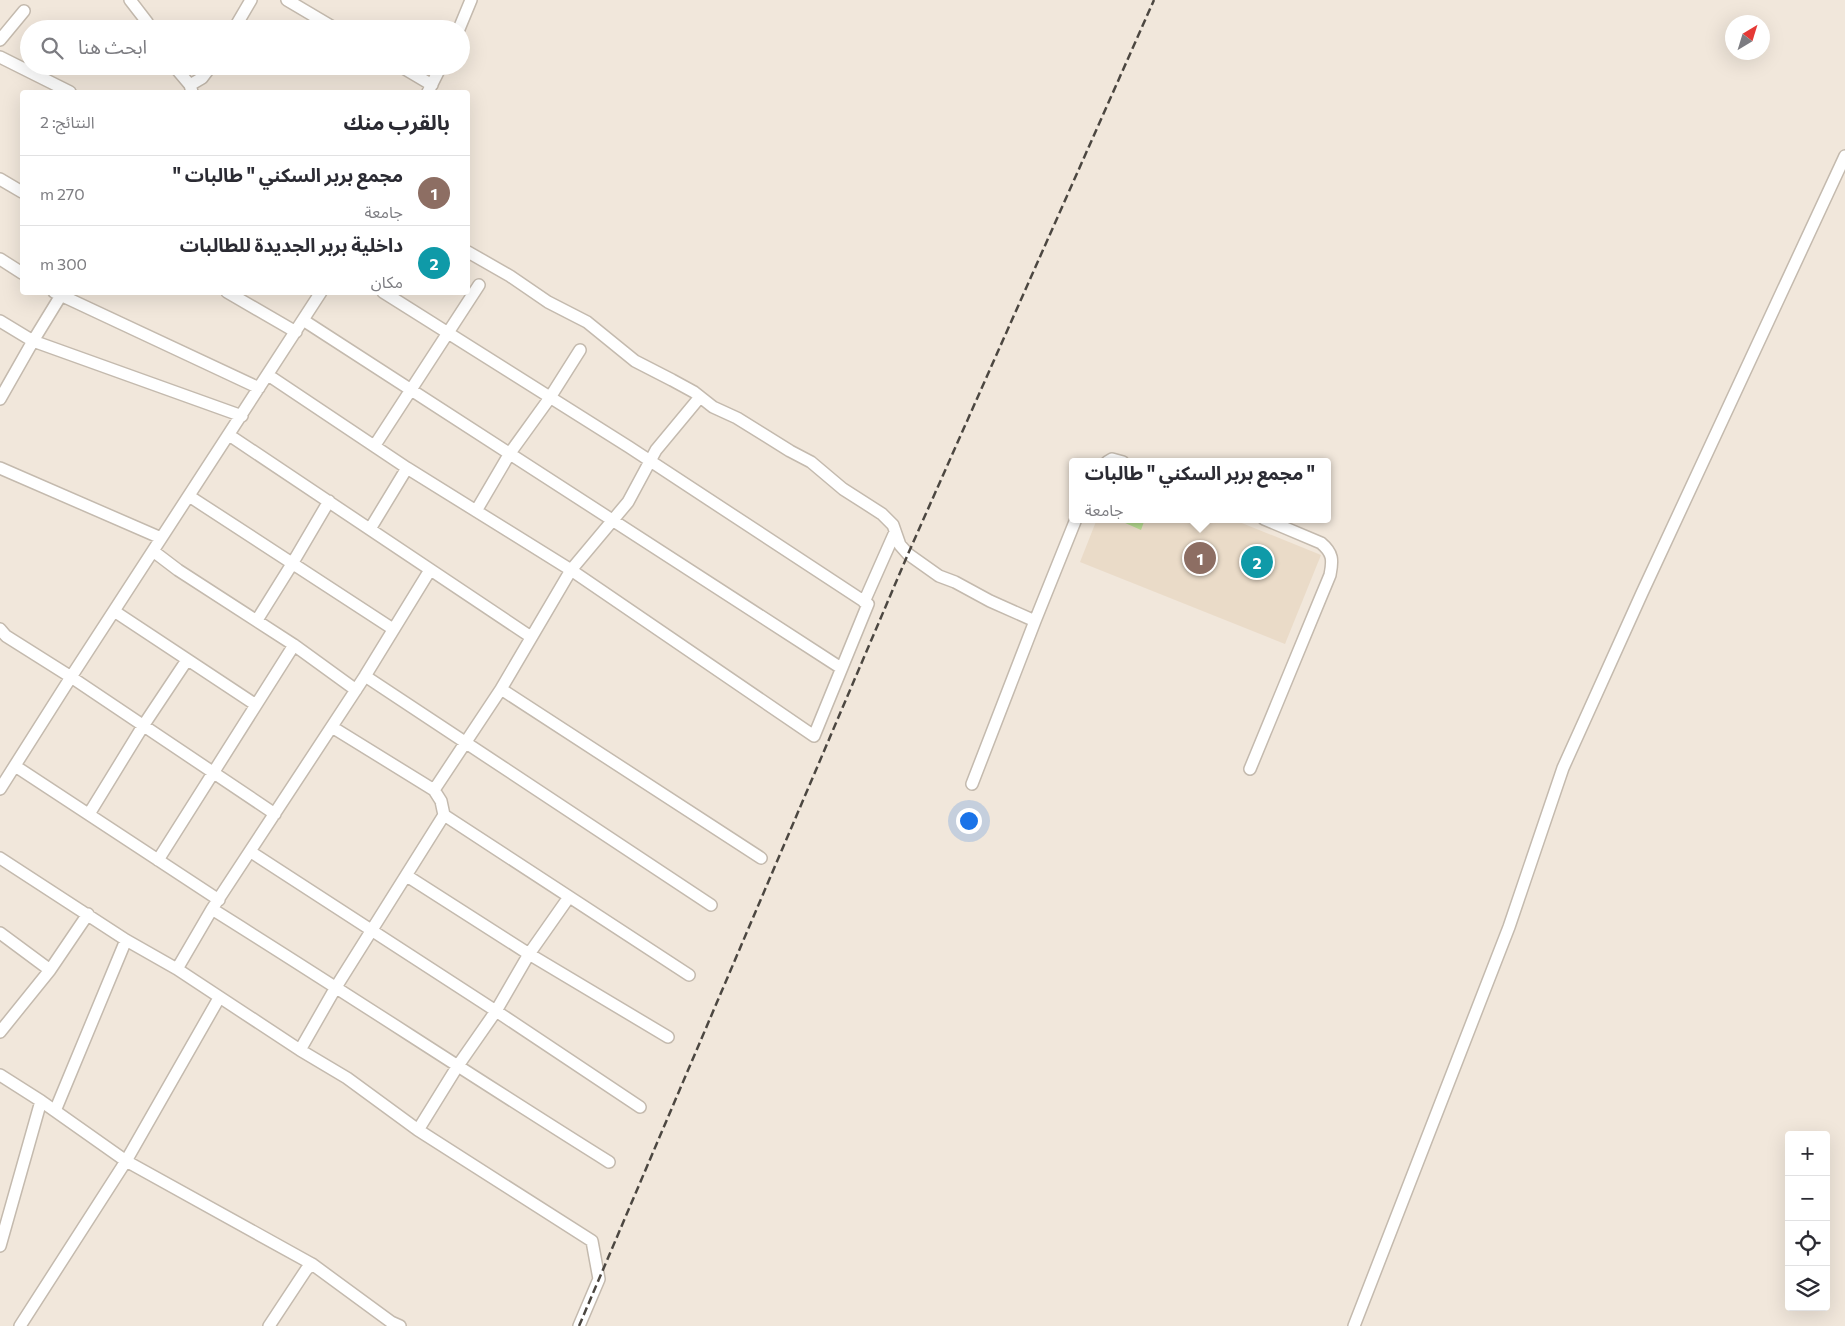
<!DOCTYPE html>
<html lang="ar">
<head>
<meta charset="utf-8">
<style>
  body { margin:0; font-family:Commissioner,"Noto Sans Arabic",sans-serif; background:#f7f7f7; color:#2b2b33; direction:rtl }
  .controls { position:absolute; right:15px; bottom:15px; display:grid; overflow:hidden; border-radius:5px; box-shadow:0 5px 20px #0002 }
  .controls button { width:45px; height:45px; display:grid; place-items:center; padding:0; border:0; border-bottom:1px solid #e1e1e2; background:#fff; color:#2b2b33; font:25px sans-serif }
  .compass { position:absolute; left:1725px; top:15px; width:45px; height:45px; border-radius:50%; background:#fff; box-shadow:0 5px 20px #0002; rotate:38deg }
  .you { position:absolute; left:968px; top:820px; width:18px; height:18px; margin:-12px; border:4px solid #fff; border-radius:50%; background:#1a73e8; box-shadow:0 0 0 8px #1a73e833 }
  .badge { display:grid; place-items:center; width:32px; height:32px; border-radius:50%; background:#7c3aed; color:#fff; font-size:16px; font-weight:700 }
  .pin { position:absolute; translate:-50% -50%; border:2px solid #fff; box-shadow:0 1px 5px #0006 }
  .popup { position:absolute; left:1069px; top:458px; width:262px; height:65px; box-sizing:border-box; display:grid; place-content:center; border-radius:5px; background:#fff; filter:drop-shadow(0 1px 4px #0005); font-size:16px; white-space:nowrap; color:#7c7c81 }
  .popup b { font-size:19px; color:#2b2b33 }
  .popup::after { content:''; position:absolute; left:50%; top:100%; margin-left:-10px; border:10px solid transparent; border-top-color:#fff }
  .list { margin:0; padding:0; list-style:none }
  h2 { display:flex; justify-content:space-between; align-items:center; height:65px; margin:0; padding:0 20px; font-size:21px }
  h2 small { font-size:16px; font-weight:400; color:#7c7c81 }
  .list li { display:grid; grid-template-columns:32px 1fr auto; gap:15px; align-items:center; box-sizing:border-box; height:70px; padding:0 20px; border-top:1px solid #e1e1e2 }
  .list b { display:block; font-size:19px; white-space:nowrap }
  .list p { margin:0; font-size:16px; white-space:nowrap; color:#7c7c81 }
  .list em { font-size:16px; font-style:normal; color:#7c7c81 }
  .icon { flex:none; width:28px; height:28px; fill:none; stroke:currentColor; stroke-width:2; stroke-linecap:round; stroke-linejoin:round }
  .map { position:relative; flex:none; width:1845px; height:1326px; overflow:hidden; direction:ltr }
  .search { position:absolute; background:#fff; box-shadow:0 5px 20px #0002; left:20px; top:20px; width:450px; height:55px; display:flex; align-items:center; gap:12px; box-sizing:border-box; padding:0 18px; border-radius:28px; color:#7c7c81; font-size:19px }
  .panel { position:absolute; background:#fff; box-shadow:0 5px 20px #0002; left:20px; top:90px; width:450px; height:205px; border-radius:5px; direction:rtl }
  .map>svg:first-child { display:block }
  .built { fill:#eadbc8 }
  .green { fill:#b7dc91 }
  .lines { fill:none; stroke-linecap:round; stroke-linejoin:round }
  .minor-casing { stroke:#c4baae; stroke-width:14 }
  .minor { stroke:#fff; stroke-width:11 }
  .rail { stroke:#4c4741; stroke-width:2.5; stroke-dasharray:8 4; stroke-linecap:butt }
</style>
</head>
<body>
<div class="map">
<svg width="1845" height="1326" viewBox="0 0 1845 1326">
  <rect width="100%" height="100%" fill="#f1e7db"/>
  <path class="built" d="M1097,519H1232L1321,555L1285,644L1080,562Z"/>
  <path class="green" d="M1124,519H1145L1141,530L1123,522Z"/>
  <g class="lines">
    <defs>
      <path id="minor" d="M130,0L147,22L149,29
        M287,0L336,29
        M234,29L251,0
        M459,29L471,0
        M0,40L24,11
        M0,57L70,92
        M174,66L190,85L192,92
        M400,66L432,85
        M190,85L202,78L211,66
        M428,92L441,66
        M0,179L22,192
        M468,252L510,276L548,302L587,322L635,361L672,380L694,392L713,407L737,418L790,451L811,462L843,489L882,514L893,525L900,545L908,554L939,576L955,582L990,601L1035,621
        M0,259L22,273
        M54,292L259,388
        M227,292L296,332
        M303,320L841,668
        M0,321L33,341L242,416
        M268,375L407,468L571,570L814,736L868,604L629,447L383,292
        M0,399L33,341L63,292
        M229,435L531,637
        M375,445L479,285
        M1107,462L1112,459L1123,462
        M0,468L161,538
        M189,496L393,629
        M476,511L510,453L549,399L580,350
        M370,529L407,468
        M153,551L178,570L294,645L356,690
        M864,602L895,532
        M114,611L256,705
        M257,620L292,564L329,501
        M0,629L6,636L71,677L275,814
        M365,676L711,905
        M501,689L761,858
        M15,766L219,900
        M1250,769L1330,575C1333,560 1333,553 1321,543L1264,519
        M972,784L1035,621L1076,519
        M0,789L71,677L321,292
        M434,790L501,689L571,570L628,502L656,450L700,397
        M89,814L143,726L187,660
        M444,815L689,975
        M251,852L496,1011L640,1107
        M0,858L126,940L177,969L300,1050L347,1078L418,1130L592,1241L599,1279L579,1326
        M158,860L294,645
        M407,876L529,954L668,1037
        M212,909C345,992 476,1079 609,1162
        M0,933L50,970
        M177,969L212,909L365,676L430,570
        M0,1032L50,970L88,914
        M300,1050L336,987L444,815L441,801L434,790L332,727
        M0,1075L41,1101L126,1161L312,1264L306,1270L269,1326
        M55,1111L126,940
        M418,1130L457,1067L496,1011L529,954L569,897
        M0,1246L41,1101
        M312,1264L391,1322L400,1326
        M20,1326L126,1161L219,998
        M1354,1326L1509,927L1563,768L1642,593L1845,156"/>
    </defs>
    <use href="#minor" class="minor-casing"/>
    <use href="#minor" class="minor"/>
    <path class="rail" d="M579,1326L908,554L1154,0"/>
  </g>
</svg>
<div class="controls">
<button>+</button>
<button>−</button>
<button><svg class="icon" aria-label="locate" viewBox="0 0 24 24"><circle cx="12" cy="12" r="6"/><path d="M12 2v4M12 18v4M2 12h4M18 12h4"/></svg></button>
<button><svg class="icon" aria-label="layers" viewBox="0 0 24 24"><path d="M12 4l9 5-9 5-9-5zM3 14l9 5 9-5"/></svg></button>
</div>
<svg class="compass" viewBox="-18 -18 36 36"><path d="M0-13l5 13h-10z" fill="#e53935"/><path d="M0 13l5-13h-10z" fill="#7c7c81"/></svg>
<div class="you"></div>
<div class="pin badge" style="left:1200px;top:558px;background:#8d6e63">1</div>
<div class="popup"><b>مجمع بربر السكني &quot; طالبات &quot;</b>جامعة</div>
<div class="pin badge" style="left:1257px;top:562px;background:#0f9aa8">2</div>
<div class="search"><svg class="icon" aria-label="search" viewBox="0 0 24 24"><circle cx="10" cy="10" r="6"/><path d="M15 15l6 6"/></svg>ابحث هنا</div>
<section class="panel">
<h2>بالقرب منك<small>النتائج: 2</small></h2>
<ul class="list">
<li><span class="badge" style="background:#8d6e63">1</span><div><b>مجمع بربر السكني &quot; طالبات &quot;</b><p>جامعة</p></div><em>270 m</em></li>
<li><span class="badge" style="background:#0f9aa8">2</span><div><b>داخلية بربر الجديدة للطالبات</b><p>مكان</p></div><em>300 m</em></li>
</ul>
</section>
</div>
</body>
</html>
